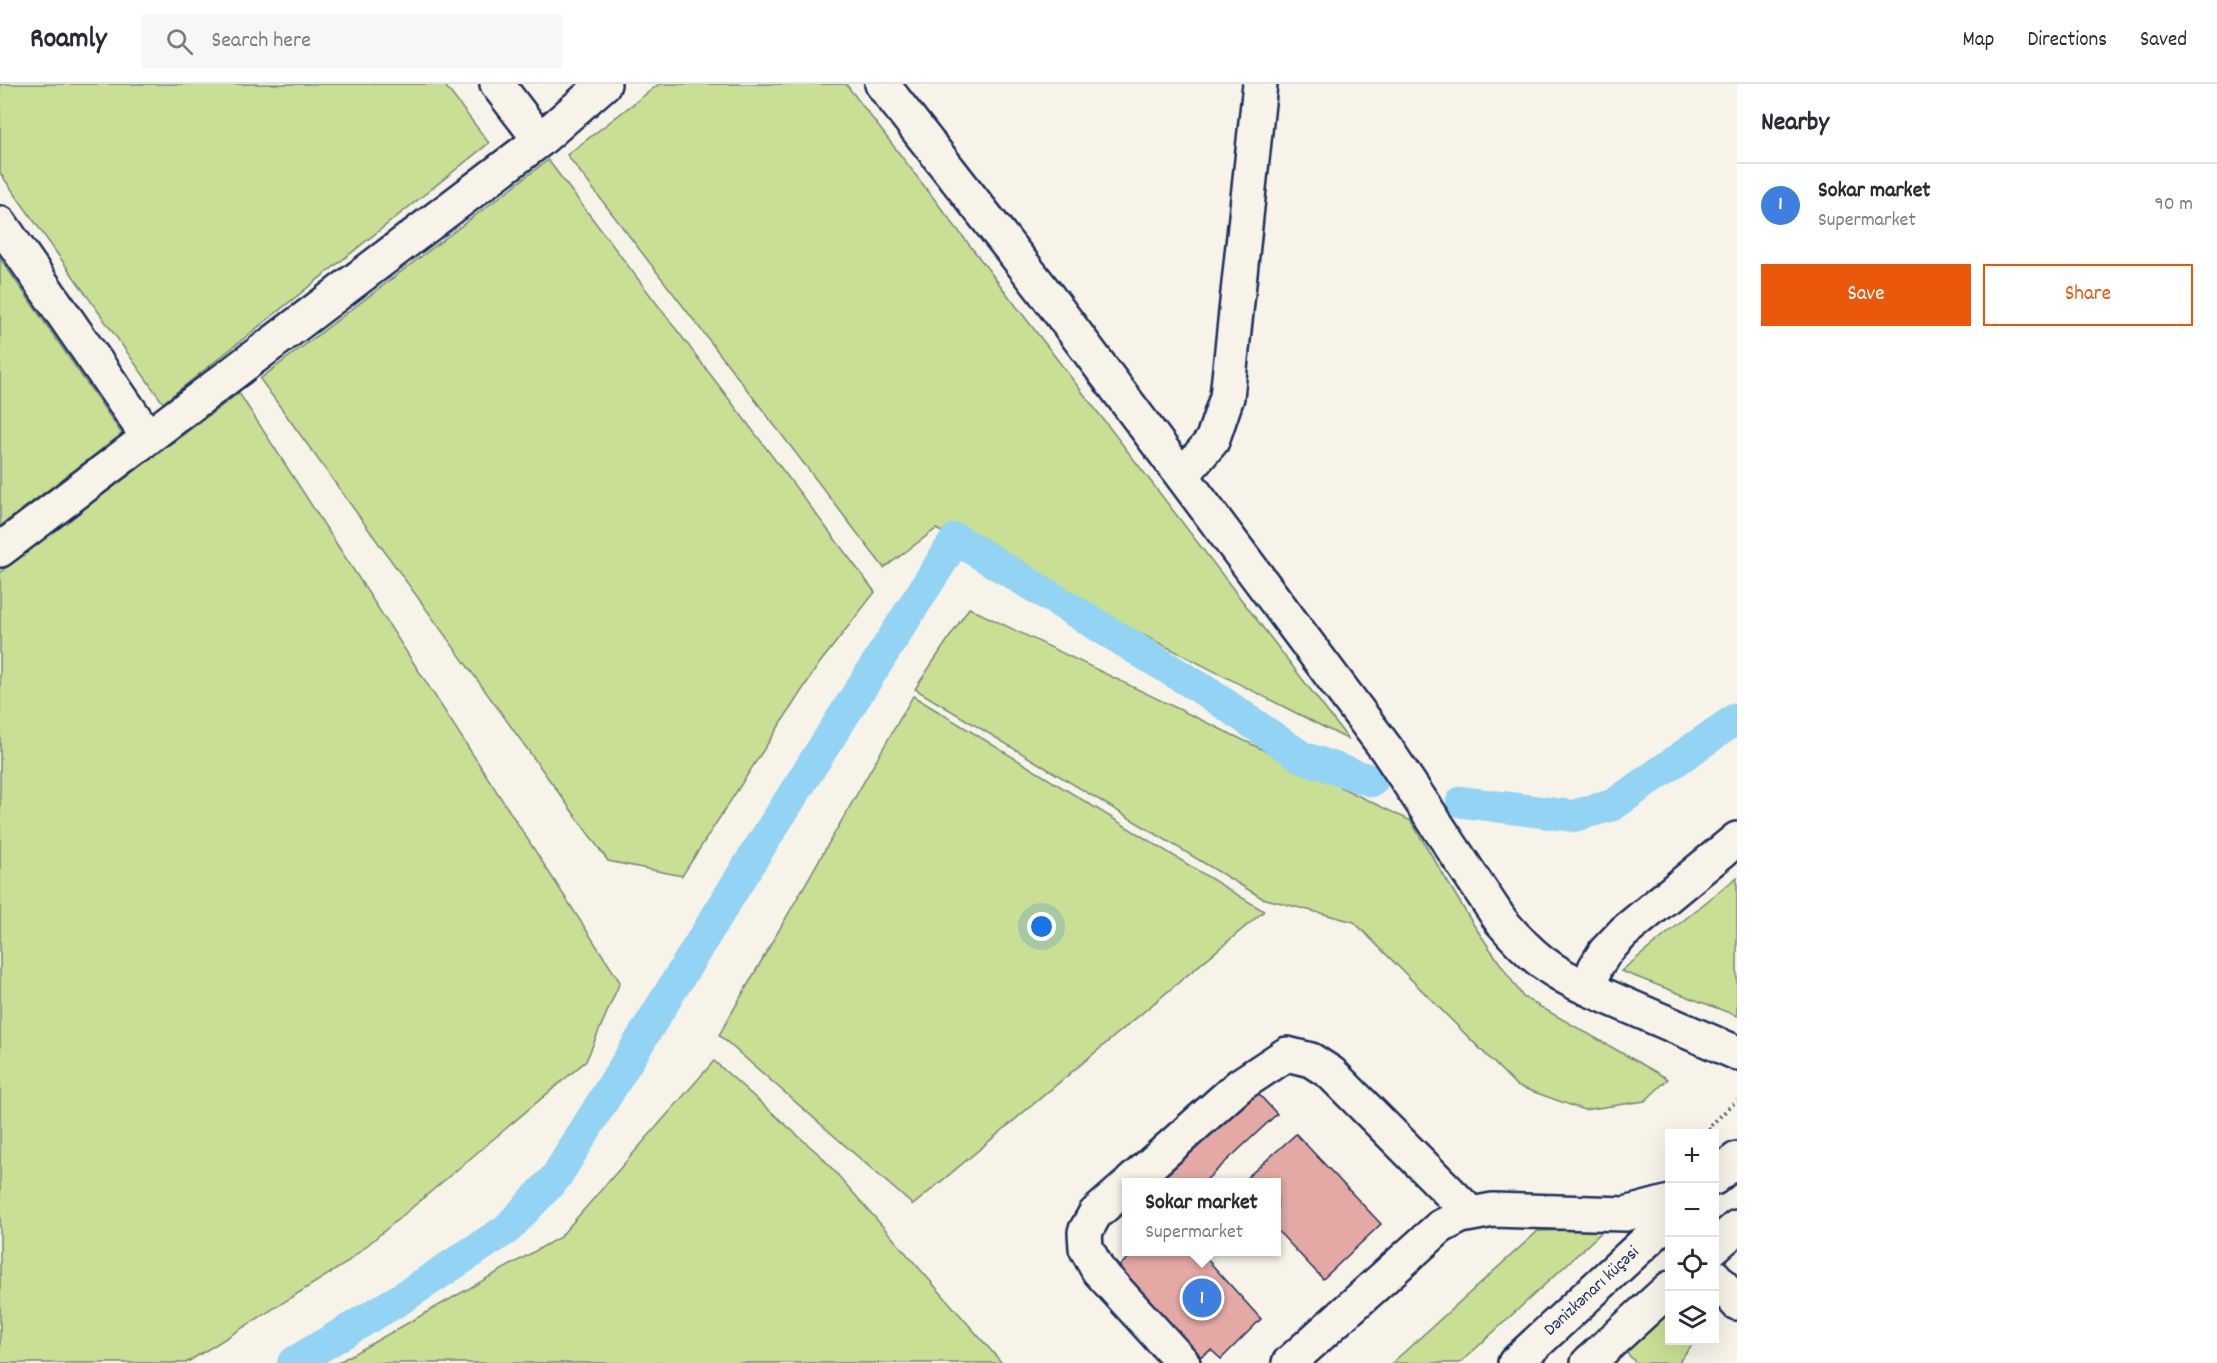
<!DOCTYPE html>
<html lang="en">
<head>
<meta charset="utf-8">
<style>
  body { margin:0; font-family:Dekko,sans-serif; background:#f7f7f7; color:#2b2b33 }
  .controls { position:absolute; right:18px; bottom:18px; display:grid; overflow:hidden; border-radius:0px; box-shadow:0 6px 24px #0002 }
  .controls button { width:54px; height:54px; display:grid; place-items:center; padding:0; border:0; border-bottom:2px solid #e1e1e2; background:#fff; color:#2b2b33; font:30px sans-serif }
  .you { position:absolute; left:1042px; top:843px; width:21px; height:21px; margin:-15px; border:4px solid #fff; border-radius:50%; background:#1a73e8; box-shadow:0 0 0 9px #1a73e833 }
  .badge { display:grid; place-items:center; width:39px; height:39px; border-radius:50%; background:#ea580c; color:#fff; font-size:20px; font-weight:700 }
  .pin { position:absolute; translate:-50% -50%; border:3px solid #fff; box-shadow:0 2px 6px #0006 }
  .popup { position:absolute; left:1122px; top:1094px; width:159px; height:78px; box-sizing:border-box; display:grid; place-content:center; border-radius:0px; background:#fff; filter:drop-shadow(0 2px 4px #0005); font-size:20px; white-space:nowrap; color:#7c7c81 }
  .popup b { font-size:22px; color:#2b2b33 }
  .popup::after { content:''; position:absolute; left:50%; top:100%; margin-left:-12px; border:12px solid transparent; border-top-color:#fff }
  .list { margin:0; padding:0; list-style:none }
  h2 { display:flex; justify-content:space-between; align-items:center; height:78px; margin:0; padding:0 24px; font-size:26px }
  h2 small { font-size:20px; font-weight:400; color:#7c7c81 }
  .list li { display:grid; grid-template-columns:39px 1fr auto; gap:18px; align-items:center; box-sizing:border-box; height:84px; padding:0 24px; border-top:2px solid #e1e1e2 }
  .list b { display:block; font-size:22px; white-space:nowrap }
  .list p { margin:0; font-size:20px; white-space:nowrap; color:#7c7c81 }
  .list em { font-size:20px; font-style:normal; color:#7c7c81 }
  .actions { display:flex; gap:12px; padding:18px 24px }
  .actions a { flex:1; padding:14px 0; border:2px solid #ea580c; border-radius:0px; text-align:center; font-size:21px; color:#ea580c }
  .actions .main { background:#ea580c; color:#fff }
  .icon { flex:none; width:33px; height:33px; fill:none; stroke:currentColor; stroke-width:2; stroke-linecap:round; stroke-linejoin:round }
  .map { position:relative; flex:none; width:1737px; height:1279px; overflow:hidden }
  header { display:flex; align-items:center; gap:36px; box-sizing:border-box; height:84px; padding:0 30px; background:#fff; border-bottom:2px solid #e1e1e2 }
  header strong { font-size:28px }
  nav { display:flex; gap:33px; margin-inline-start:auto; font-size:21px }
  .search { width:420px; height:54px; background:#f7f7f7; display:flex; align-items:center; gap:15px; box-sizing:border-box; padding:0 21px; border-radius:0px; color:#7c7c81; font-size:22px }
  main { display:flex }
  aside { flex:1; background:#fff }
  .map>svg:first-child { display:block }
  .green { fill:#c8df94; stroke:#728779; stroke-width:1.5 }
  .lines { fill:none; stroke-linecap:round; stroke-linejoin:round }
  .canal { stroke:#93d3f4; stroke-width:32 }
  .building { fill:#e4a9a4; stroke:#1b2f5e; stroke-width:1.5 }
  .minor-casing { stroke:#1b2f5e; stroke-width:38 }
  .highway-casing { stroke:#1b2f5e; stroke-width:38 }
  .path { stroke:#1b2f5e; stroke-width:4; stroke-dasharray:1.5 4.5; stroke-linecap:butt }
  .minor { stroke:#f7f3e8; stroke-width:33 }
  .highway { stroke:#f7f3e8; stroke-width:33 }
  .labels { text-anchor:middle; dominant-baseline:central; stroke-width:5; stroke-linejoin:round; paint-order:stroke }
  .street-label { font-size:18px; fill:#1b2f5e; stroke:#f7f3e8 }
</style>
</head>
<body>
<header>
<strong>Roamly</strong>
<div class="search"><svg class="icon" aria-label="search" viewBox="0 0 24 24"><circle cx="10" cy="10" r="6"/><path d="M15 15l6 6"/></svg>Search here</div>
<nav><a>Map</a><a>Directions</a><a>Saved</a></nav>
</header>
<main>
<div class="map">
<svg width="1737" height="1279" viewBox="0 0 1737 1279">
  <rect width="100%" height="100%" fill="#f7f3e8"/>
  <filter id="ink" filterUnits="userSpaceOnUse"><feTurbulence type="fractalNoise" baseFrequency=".0167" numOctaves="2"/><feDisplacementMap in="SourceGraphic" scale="12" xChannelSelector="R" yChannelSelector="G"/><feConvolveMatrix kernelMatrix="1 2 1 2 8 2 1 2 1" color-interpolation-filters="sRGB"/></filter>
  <g filter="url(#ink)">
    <path class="green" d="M0,0H444L489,59L163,319L0,89Z
      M659,0H846L1349,656L936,445L884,484L567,71Z
      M548,76L875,508L819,580L682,792L608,777L260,295Z
      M0,174L122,350L0,442Z
      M239,309L620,898L586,977L345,1180L186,1279H0V488Z
      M969,524L1411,737L1473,840L1523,913L1668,995L1645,1017L1584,1026L1517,1002L1354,838L1262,814L915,605Z
      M913,612L1264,827L913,1121L719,951Z
      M1737,793V932L1621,887Z
      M714,977L822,1073L1002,1279H337L560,1153Z
      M1605,1145L1460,1279H1392L1538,1147Z
      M1669,1228L1670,1256L1695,1257L1678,1279H1636L1625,1267Z"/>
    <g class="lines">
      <path class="canal" d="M1462,718L1573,732L1613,721L1737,634
        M293,1279L402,1214L507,1145L556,1093L754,772L956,455L1210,610L1302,673L1372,697"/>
    </g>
    <path class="building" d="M1254,1005L1277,1030L1204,1098L1156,1097Z
      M1296,1050L1381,1140L1323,1195L1277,1146V1098H1242Z
      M1135,1168H1210L1205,1173L1261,1235L1221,1275L1211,1266L1198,1274L1116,1185Z"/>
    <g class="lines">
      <defs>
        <path id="minor" d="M497,0L540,56
          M882,0L1043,206L1387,666L1501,837C1530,871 1550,888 1591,906
          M0,139L148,353
          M1182,392L1212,357L1227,313L1260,0
          M0,466L540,56L604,0
          M1737,755L1624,848L1605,868L1595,884L1591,906L1737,969
          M1131,1098L1240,1001L1287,970L1311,976L1331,989L1470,1129
          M1127,1102L1095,1130L1085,1148L1086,1164L1098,1186L1183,1279
          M1714,1192L1737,1219
          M1289,1279L1440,1143L1461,1132L1493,1126L1625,1130L1670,1118"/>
        <g id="highway">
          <path d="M1714,1094L1737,1075"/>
          <path d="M1714,1163L1737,1143"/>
          <path id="s1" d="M1515,1279L1670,1135"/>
          <path d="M1588,1279L1670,1204"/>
        </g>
      </defs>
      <use href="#minor" class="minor-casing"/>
      <use href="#highway" class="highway-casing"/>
      <path class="path" d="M1713,1050L1708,1044L1737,1016"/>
      <use href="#minor" class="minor"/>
      <use href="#highway" class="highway"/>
    </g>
  </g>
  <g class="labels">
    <g class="street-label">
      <text stroke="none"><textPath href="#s1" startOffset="105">Dənizkənarı küçəsi</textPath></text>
    </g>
  </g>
</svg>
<div class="controls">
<button>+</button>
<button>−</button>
<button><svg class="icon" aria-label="locate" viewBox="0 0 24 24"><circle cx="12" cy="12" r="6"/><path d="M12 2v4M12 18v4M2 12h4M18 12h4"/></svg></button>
<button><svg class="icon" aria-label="layers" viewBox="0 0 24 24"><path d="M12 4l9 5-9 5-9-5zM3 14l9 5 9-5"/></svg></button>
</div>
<div class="you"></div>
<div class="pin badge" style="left:1202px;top:1214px;background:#3f7fe0">1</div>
<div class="popup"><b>Sokar market</b>Supermarket</div>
</div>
<aside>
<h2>Nearby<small></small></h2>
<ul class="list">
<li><span class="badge" style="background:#3f7fe0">1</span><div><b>Sokar market</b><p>Supermarket</p></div><em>90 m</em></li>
</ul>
<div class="actions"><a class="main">Save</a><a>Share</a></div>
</aside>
</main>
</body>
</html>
